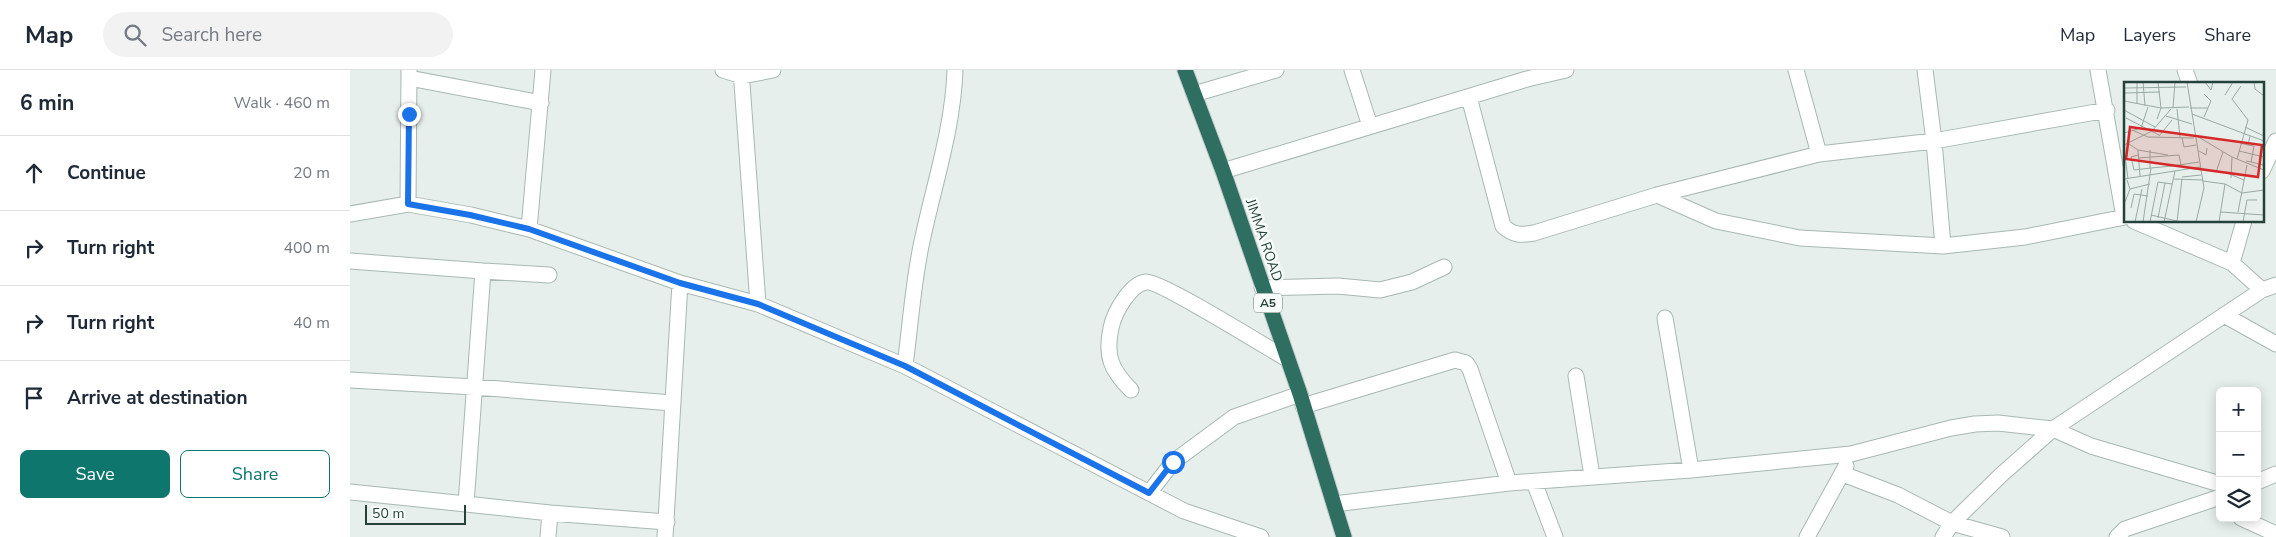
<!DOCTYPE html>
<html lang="en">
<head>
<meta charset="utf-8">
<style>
  body { margin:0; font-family:"Nunito Sans",sans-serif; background:#f2f2f3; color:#1f2937 }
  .controls { position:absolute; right:15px; bottom:15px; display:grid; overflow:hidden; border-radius:8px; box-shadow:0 2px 12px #0003 }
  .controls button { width:45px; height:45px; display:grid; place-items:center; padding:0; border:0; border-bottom:1px solid #e0e1e3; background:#fff; color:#1f2937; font:25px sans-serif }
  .scale { position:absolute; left:15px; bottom:12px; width:101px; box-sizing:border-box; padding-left:5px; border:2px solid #24423a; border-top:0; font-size:14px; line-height:18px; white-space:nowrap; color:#24423a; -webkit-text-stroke:4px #f7fbf9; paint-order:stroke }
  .stop { position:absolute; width:15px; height:15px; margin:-11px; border:4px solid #1a73e8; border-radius:50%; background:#fff }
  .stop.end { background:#1a73e8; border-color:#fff; box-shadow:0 1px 5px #0008 }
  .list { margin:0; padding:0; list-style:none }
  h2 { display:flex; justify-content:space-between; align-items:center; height:65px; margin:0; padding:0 20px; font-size:21px }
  h2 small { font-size:16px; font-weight:400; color:#747a83 }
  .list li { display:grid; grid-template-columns:32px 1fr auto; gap:15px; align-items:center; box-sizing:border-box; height:75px; padding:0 20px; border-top:1px solid #e0e1e3 }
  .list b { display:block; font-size:19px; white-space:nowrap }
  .list em { font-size:16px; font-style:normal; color:#747a83 }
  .actions { display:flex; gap:10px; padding:15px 20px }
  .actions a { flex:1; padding:11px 0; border:1px solid #0f766e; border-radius:8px; text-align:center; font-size:18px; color:#0f766e }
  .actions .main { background:#0f766e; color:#fff }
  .icon { flex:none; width:28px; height:28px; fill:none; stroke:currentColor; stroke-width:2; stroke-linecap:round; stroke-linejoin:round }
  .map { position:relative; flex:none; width:1926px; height:467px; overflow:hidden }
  header { display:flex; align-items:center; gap:30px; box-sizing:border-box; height:70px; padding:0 25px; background:#fff; border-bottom:1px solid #e0e1e3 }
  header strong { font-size:24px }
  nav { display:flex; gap:28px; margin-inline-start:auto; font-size:18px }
  .search { width:350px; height:45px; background:#f2f2f3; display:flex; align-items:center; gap:12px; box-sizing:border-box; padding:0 18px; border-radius:28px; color:#747a83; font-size:19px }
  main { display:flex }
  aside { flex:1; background:#fff }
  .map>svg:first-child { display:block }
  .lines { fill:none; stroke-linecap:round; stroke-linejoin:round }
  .minor-casing { stroke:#a8b8b2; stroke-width:17 }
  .highway-casing { stroke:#c2cac8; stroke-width:17 }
  .minor { stroke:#fff; stroke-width:15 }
  .highway { stroke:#2f6f62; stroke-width:15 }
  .route { stroke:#1a73e8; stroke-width:6 }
  .labels { text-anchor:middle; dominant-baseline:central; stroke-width:5; stroke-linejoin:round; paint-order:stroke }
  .shield { fill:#f7fbf9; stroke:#637a73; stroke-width:1 }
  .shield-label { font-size:12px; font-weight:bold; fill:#24423a }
  .street-label { font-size:14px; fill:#24423a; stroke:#f7fbf9 }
  .inset-road { fill:none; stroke:#98aaa4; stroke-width:1 }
  .view { fill:#d62828; fill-opacity:0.15; stroke:#d62828; stroke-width:2.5 }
  .inset-edge { fill:none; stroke:#24423a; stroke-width:2.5 }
</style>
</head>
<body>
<header>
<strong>Map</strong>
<div class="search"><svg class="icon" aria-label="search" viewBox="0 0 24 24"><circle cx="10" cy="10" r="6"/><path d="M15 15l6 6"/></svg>Search here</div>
<nav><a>Map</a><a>Layers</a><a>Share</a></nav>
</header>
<main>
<aside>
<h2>6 min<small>Walk · 460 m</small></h2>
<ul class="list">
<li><svg class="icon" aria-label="ahead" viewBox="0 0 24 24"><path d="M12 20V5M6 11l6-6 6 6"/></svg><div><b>Continue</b></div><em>20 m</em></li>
<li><svg class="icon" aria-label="right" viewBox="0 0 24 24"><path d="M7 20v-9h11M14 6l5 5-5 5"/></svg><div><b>Turn right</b></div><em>400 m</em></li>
<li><svg class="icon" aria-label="right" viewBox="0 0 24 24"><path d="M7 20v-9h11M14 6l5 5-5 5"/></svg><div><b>Turn right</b></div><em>40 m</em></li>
<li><svg class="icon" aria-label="arrive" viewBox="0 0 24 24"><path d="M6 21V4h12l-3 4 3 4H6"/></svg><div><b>Arrive at destination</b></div></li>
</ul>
<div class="actions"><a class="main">Save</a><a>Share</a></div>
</aside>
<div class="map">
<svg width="1926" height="467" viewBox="0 0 1926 467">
  <rect width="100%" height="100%" fill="#e6efeb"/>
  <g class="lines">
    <defs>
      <path id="minor" d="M373,0L392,6L423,0
        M391,0L408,234
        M1002,0L1020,56
        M1446,0L1469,84
        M1575,0L1584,71L1593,176
        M1748,0L1774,147
        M1835,0L1840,14
        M59,8L191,33
        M844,24L926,0
        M1119,27L1153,156C1164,166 1171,165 1184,163L1307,125L1469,84L1584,71L1757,40
        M873,101L1177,9L1216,0
        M1912,101L1926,71
        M1307,125L1366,151L1450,168L1593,176L1675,167L1775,147
        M58,134L59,0
        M0,144L58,134L121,145L179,159L330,213L408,234L555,296L834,441L911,467
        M1784,151L1882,193L1912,220
        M179,159L193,0
        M0,191L133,201
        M1882,193L1894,151
        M199,205L133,201L116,434L200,443
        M912,218L988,216L1030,220L1062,212L1094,197
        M1874,245L1926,274
        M1315,248L1341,400
        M555,296C560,257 563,215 571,176C583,117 603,60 605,0
        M1226,306L1242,406
        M0,310L125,317L322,333
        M781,320C761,300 755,286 761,258C764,243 780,214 796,212C809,210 918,278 937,289
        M953,336L1105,290L1116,293L1120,299L1159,413
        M1493,404L1548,425L1602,453L1652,467
        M1184,412L1205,467
        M1907,412L1926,404
        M0,422L116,434
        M799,423L823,392L884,347L950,324
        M984,434L1159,413L1341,400L1501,384L1601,358L1625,354L1648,353L1703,359L1741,376L1870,414
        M1891,448L1926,464
        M198,467L200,443L317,452
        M315,467L330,213
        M1457,467L1496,396
        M1593,467L1602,453L1651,405L1703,359L1912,220L1926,215
        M1767,467L1775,459L1870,427"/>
      <path id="highway" d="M835,0L873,101L950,324L994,467"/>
    </defs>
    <use href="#minor" class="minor-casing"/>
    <use href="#highway" class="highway-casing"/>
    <use href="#minor" class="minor"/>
    <use href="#highway" class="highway"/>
  </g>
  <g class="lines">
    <path class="route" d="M59,44L58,134L120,145L179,159L330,213L408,234L555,296L799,423L823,392"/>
  </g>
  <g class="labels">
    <rect class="shield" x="904" y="223.5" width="28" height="19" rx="4"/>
    <g class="shield-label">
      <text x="918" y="233">A5</text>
    </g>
    <g class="street-label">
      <text transform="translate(914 170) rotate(71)">JIMMA ROAD</text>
    </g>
  </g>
  <g transform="translate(1774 12)">
    <rect width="140" height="140" fill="#e6efeb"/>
    <path class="inset-road" d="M13,0V21M19,0L21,24M63,0L80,106L72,140M81,0L87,8L89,0M130,0L131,7L140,14M0,6L62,5M0,11L36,10M80,12L87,19L80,35M101,13L109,0M0,19L37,26L65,25M49,26L51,0M66,26H84M53,27L56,55M0,28L31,45M68,32L140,59M42,34L68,42M2,36L35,53M33,37L37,26L34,0M121,45L140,54M8,48L24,55L70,56M0,51L17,46L24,25M71,53L108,75L140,88M35,54L48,38M58,56L60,65L72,63M116,61L124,63L126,54M5,62L14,68L44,73M0,63L28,49L47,27M14,68L16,94M75,69L82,73L83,66M115,69L140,75M14,73L7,75L10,88L27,86L19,140M1,74L4,97M14,76L55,73L57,83M113,77L124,38L108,17L117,4M122,79L127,80L130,64L124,63M127,80L139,83L140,77M48,84L75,80M26,86V68M27,86L48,84M92,90L99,70M103,91L120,98M58,95L77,93M107,96L108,75M0,97L76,85M50,97L79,98M79,99L101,102L118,111L140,108M6,107L26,102M1,120L6,107L3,98M7,126L10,112L24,114M97,130L140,133M114,130L123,83M27,133L57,140M34,136L41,101M11,140L18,107M26,140L34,100L48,102M40,140L51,89M53,140L58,97M95,140L101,102M119,140L123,118H133"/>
    <path class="view" d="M6,45L138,63L134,95L2,77Z"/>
    <rect width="140" height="140" class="inset-edge"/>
  </g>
</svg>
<div class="controls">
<button>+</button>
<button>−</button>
<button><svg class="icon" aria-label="layers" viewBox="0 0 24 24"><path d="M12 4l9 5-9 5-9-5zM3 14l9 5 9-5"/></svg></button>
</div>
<div class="scale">50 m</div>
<div class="stop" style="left:823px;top:392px"></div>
<div class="stop end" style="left:59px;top:44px"></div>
</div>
</main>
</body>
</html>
